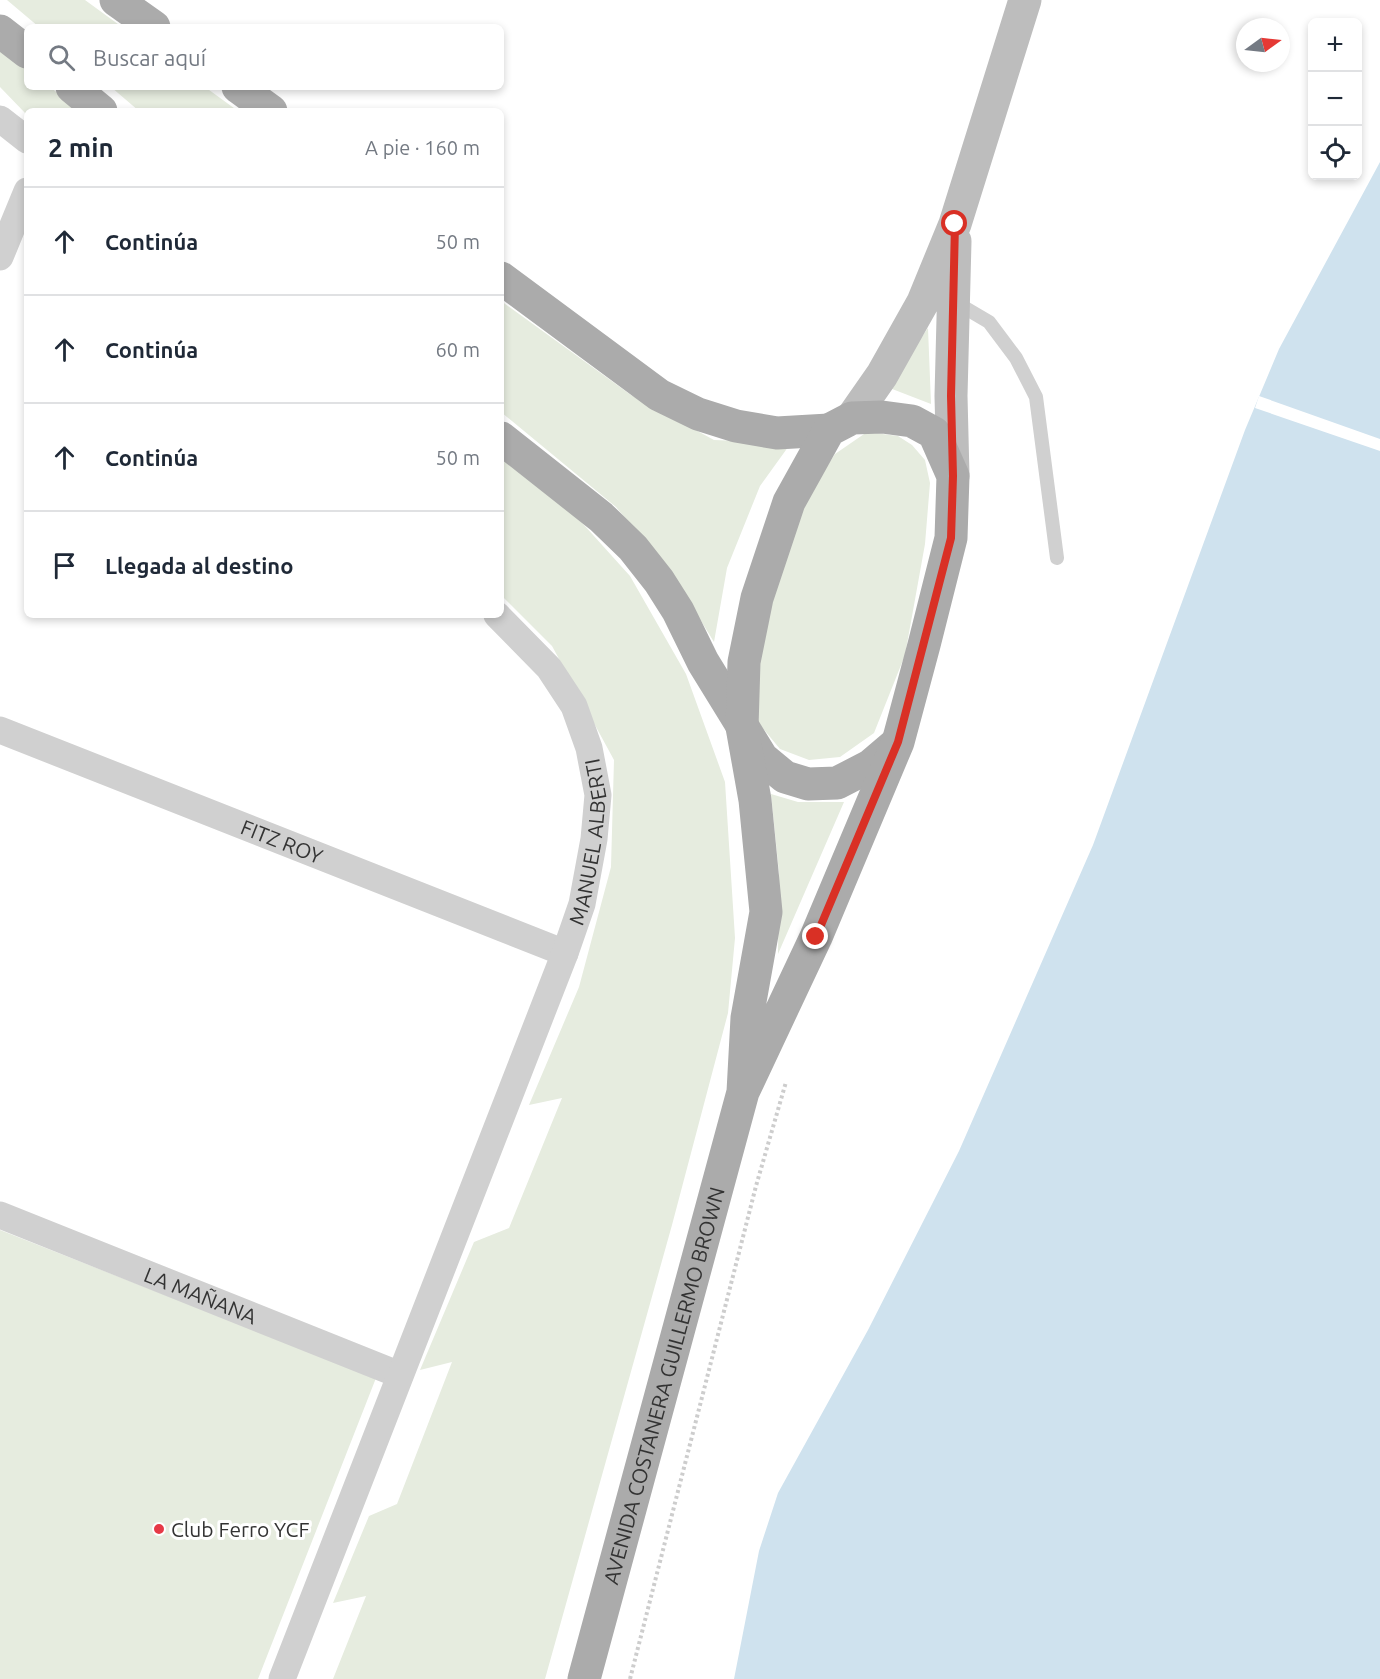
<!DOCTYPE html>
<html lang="es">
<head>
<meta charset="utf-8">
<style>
  body { margin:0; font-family:Ubuntu,sans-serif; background:#f6f6f7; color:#1f2937 }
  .controls { position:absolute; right:18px; top:18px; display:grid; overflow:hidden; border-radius:9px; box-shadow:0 3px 9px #0003 }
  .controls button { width:54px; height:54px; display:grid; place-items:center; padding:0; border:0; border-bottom:2px solid #e0e1e3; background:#fff; color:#1f2937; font:30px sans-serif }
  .compass { position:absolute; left:1236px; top:18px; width:54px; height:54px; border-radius:50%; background:#fff; box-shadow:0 3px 9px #0003; rotate:75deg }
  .stop { position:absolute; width:18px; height:18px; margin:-14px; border:4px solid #d93025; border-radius:50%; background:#fff }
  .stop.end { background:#d93025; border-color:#fff; box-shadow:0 2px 6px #0008 }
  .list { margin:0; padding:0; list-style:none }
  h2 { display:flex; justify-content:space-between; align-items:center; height:78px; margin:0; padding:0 24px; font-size:26px }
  h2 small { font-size:20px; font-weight:400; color:#747a83 }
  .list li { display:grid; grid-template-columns:39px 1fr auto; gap:18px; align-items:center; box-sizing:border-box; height:108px; padding:0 24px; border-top:2px solid #e0e1e3 }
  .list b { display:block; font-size:22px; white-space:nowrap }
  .list em { font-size:20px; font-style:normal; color:#747a83 }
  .icon { flex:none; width:33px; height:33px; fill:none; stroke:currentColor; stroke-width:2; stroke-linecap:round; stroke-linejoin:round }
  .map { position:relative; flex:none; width:1380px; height:1679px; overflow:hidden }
  .search { position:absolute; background:#fff; box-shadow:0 3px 9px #0003; left:24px; top:24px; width:480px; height:66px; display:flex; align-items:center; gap:15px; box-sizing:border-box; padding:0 21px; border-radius:9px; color:#747a83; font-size:22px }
  .panel { position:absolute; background:#fff; box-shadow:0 3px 9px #0003; left:24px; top:108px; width:480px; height:510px; border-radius:9px }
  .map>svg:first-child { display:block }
  .green { fill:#e6ecdf }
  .water { fill:#cfe2ee }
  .pier { fill:#fff }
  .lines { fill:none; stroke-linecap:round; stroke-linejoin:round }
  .path { stroke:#cdcdcd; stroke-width:4; stroke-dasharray:3 3; stroke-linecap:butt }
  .service { stroke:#d0d0d0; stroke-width:14 }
  .minor { stroke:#d0d0d0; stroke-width:27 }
  .secondary { stroke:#bdbdbd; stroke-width:33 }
  .primary { stroke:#ababab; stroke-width:33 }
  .route { stroke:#d93025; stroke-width:8 }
  .poi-dot { fill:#e63946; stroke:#fff; stroke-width:2 }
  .labels { text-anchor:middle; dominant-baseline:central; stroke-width:6; stroke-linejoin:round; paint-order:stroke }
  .street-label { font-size:21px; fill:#333; stroke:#fff }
  .poi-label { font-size:21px; fill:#333; stroke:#fff; text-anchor:start }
</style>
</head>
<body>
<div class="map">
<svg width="1380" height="1679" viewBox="0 0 1380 1679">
  <rect width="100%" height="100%" fill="#fff"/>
  <path class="green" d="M7,0H85L122,27H39Z
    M0,46L27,68V87H50L80,111H27V115L0,87Z
    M111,87H205L238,111H139Z
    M501,301L631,395L714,440L791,443L760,486L727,568L714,642L672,574L616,507L501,412Z
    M928,328L931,404L887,387Z
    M867,432L898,436L912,445L925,460L930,483L925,544L905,655L874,733L840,757L809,760L780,749L756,720L751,688L793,518L835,454Z
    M501,456L575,515L630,576L686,674L725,782L735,938L728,1013L672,1225L545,1679H333L366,1596L333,1603L369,1516L397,1504L452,1362L420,1370L474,1242L509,1228L562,1098L529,1105L579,987L611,867L614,760L552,646L501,595Z
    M771,794L798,802H844L778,954L779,873Z
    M0,1230L376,1378L258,1679H0Z"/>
  <path class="water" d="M1380,162V1679H734L759,1551L778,1493L868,1330L959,1151L1093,845L1245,430L1279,349Z"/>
  <path class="pier" d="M1259,396L1380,439V451L1255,408Z"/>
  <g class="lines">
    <path class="path" d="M630,1679L756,1186L786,1082"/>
    <path class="service" d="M955,302L989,322L1016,358L1036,397L1057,558"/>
    <g class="minor">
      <path d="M0,119L27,140"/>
      <path d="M0,257L27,191"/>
      <path id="s1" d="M0,730L565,953"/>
      <path id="s2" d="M0,1215L400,1375"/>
      <path id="s3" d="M282,1679L565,953L582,904L594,839L598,795L589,748L574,706L549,668L497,615"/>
    </g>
    <path class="secondary" d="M852,418L882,375L923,302L955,224L1025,0
      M953,476L951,396L955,241"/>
    <g class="primary">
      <path d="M116,0L154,27"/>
      <path d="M0,31L27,52"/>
      <path d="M72,87L101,111"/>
      <path d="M238,87L271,111"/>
      <path d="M501,278L659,395L698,414L736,426L777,433L829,430"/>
      <path d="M501,438L601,517L633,548L659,581L678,611L703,662L762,758L785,777L808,784L837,783L870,766L897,743"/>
      <path id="s4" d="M584,1679L743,1092L816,937L898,742L924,645L951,538L953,476L934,433L912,421L882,417L852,418L829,430L789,502L757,598L744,662L742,727L755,800L766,912L747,1018L743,1092"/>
    </g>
  </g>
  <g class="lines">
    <path class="route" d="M816,937L898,742L951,538L953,476L951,396L955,224"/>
  </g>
  <circle class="poi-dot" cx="159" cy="1529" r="6"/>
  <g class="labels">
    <g class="street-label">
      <text stroke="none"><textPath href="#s1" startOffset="303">FITZ ROY</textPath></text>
      <text stroke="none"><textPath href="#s3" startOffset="894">MANUEL ALBERTI</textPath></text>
      <text stroke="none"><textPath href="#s2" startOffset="216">LA MAÑANA</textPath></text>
      <text stroke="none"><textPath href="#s4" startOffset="304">AVENIDA COSTANERA GUILLERMO BROWN</textPath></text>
    </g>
    <g class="poi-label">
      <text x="171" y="1529">Club Ferro YCF</text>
    </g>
  </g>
</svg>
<div class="controls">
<button>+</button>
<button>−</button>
<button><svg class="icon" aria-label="locate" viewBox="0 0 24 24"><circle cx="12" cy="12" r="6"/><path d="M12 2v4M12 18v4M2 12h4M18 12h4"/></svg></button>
</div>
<svg class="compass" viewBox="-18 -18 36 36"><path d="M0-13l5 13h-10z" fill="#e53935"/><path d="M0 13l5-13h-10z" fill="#747a83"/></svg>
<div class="stop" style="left:955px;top:224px"></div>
<div class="stop end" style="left:816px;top:937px"></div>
<div class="search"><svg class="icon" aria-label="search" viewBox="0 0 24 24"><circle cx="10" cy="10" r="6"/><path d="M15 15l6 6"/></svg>Buscar aquí</div>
<section class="panel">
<h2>2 min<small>A pie · 160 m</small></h2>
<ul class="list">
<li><svg class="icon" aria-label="ahead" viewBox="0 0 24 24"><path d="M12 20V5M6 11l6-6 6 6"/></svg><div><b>Continúa</b></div><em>50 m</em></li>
<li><svg class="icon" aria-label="ahead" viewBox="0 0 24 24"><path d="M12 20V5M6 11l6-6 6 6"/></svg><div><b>Continúa</b></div><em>60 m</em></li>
<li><svg class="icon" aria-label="ahead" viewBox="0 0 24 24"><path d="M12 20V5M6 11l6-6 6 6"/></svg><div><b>Continúa</b></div><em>50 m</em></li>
<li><svg class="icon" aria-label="arrive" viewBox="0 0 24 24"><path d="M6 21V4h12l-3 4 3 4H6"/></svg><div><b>Llegada al destino</b></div></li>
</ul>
</section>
</div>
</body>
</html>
